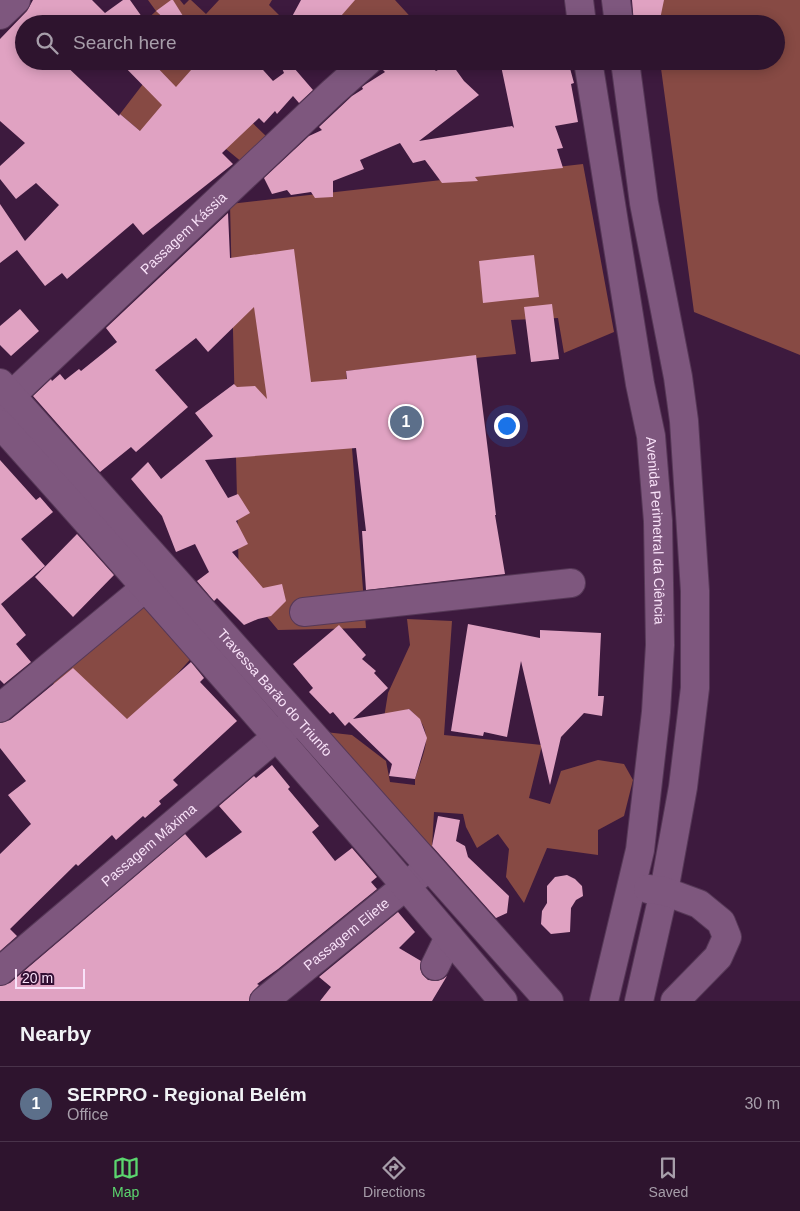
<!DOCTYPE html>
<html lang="en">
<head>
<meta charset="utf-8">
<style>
  body { margin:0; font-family:Arial,sans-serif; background:#3a213a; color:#f1f3f6 }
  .scale { position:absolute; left:15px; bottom:12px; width:70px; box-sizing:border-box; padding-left:5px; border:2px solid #f9e2f9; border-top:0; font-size:14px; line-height:18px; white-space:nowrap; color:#f9e2f9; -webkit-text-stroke:4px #320f33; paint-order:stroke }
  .you { position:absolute; left:506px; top:425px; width:18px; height:18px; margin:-12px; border:4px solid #fff; border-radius:50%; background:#1a73e8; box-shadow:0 0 0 8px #1a73e833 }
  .badge { display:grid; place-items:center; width:32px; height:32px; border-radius:50%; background:#5bd56e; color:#fff; font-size:16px; font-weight:700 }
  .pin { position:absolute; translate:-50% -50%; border:2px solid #fff; box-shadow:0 1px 5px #0006 }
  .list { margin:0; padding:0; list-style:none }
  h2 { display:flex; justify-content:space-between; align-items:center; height:65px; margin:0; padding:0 20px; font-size:21px }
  h2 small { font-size:16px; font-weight:400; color:#a79eaa }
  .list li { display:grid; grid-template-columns:32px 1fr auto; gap:15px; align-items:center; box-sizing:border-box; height:75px; padding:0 20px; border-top:1px solid #49334a }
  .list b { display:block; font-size:19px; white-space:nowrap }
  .list p { margin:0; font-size:16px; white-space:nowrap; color:#a79eaa }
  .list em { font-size:16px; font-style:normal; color:#a79eaa }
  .icon { flex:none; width:28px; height:28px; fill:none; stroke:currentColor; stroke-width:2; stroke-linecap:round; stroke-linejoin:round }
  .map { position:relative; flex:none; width:800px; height:1001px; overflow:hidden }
  .search { position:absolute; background:#2e142e; box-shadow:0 2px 12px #0003; left:15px; right:15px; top:15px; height:55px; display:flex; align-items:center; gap:12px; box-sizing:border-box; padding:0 18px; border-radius:28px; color:#a79eaa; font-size:19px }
  .sheet { height:140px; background:#2e142e }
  nav { display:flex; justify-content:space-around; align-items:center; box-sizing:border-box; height:70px; border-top:1px solid #49334a; background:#2e142e; font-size:14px; color:#a79eaa }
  nav a { display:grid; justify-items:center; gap:2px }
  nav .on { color:#5bd56e }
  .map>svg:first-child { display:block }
  .forest { fill:#874a44 }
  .building { fill:#e0a2c2 }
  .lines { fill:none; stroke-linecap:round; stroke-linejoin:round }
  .minor-casing { stroke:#563857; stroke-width:30 }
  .tertiary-casing { stroke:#563857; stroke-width:30 }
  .secondary-casing { stroke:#563857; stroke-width:30 }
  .minor { stroke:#7e577e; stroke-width:28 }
  .tertiary { stroke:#7e577e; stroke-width:28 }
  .secondary { stroke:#7e577e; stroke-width:28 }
  .labels { text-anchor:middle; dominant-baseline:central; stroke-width:5; stroke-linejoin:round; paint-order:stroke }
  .street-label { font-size:14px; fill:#f9e2f9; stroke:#320f33 }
</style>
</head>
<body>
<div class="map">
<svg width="800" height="1001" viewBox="0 0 800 1001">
  <rect width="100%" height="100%" fill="#3d1a3e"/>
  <path class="forest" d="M148,0H180L184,5L189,0H191L206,14L219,0H272L269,5L284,20L282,24H142L156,11Z
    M344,0H395L417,24H337L331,17Z
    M650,0H800V355L694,312L660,61H776V24H654Z
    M152,61H201L234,105L267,137L243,163L226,149L147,137L120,114L156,67Z
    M583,164L614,332L564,353L558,318L511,320L516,354L346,371L366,628L278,630L239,583L230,204Z
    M146,598L196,653L114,744L47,677Z
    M407,619L452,621L444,735L542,745L529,798L550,804L561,771L598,760L624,764L633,780L624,816L598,830V855L547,848L524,903L506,877L509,849L498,834L477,848L466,827L463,814L434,812L432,847L325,732L352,735L386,761L390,782L415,785V779C424,750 437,732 409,709L384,718L388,693L410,645Z"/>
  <path class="building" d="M33,0H92L105,13L123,0H130L147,24H24V61H61L119,116L120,114L140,131L162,105L119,61H151L176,87L199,61H255L273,81L284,73L279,61H288L313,90L299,103L293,96L277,114L275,111L264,123L259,118L222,153L233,164L143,235L133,223L67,279L62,273L45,286L17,250L0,263V204L25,241L59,205L36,183L16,199L0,179V166L25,143L0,121V39L27,11Z
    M171,0H173L188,24H170L156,11Z
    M301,0H355L334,24H288Z
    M632,0H664L659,24H634Z
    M383,61H426L436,71L451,63L464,81L479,95L419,141L512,126L514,128L500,61H568L574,83L571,84L578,122L555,126L563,148L557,149L563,168L475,177L478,181L442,183L425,160L413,163L400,143L360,160L364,169L333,181V197L315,198L311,192L291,195L287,190L272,194L264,178L309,136L322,130L319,127L352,96L363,89L362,87L366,84L385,72L381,68Z
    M228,213L230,258L294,249L311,382L347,379L346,371L476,355L496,515H495L505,574L366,590L362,531H366L356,448L205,460L228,498L238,494L250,513L236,521L248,544L232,552L263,588L282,584L286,601L271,616L258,619L244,625L217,598L214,601L197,581L209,572L195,544L176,552L162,516L131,479L148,462L161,479L213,436L195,413L234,384L237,387L255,386L267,399L254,307L208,352L196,338L155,370L188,407L136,452L131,447L100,472L33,396L51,379L52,381L60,374L65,380L79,369L81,371L117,342L106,328Z
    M534,255L539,297L483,303L479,261Z
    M552,304L559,359L531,362L524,307Z
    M20,309L39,331L11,356L0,345V326Z
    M0,460L36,500L40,497L53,512L21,539L45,566L1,604L26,635L16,644L31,662L4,684L0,680Z
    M77,534L114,575L73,617L35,577Z
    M468,624L540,638V630L601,633L598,696H604L602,716L584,713L561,737L550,785L521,661L507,737L484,732L483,736L451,731Z
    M339,625L366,655L362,659L376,671L374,673L388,688L353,719L409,709L420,719L427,738L415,779L389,776L392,764L349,722L345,726L333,712L330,714L309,692L313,688L293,664Z
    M191,662L204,678L200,682L237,721L173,780L178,785L159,801L161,804L145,818L143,816L116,840L112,835L78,866L76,864L10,929L17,936L0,951V854L31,824L8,795L26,781L0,748V723L10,720L73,668L127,719Z
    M272,765L290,787L288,789L319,826L312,832L335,861L352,848L377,877L371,882L377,889L278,969L257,984L259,985L250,995L249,1001H0V986L10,983L185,834L206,858L242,832L219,806L254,776L256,778Z
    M438,816L460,820L456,841L465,846L468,857L509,896L507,913L496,918L432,846Z
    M567,875L575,879L582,886L583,896L576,900L571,908L570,932L551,934L541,924L542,911L547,903V886L555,877Z
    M398,912L415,932L399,948L421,961L420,968L422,974L428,980L437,981L443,979L447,976L432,1001H320L331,987L319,977Z"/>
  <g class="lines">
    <defs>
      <g id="minor">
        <path d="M0,15L16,0"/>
        <path id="s1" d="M0,406L333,92L368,61"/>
        <path d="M304,612L571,583"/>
        <path d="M0,708L146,587"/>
        <path d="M435,966L449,937"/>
        <path id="s2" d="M0,971L295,721"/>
        <path id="s3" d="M264,1001L429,867"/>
      </g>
      <g id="tertiary">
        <path id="s4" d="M0,383L549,1001"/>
        <path d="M0,424C170,614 339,805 503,1001"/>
      </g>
      <g id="secondary">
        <path d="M579,0L582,24"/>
        <path d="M616,0L619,24"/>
        <path id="s5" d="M588,61L640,384L651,436L658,521L660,645L656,712L640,850L604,1001"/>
        <path d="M625,61L644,203L678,377L684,421L695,591V688L683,787L664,891L639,1001"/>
        <path d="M648,889L664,891L699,904L721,922L727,937L718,957L675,1001"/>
      </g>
    </defs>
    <use href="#minor" class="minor-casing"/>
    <use href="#tertiary" class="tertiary-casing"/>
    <use href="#secondary" class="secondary-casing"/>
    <use href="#minor" class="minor"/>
    <use href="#tertiary" class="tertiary"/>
    <use href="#secondary" class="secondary"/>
  </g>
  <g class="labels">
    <g class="street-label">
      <text stroke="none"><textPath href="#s1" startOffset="252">Passagem Kássia</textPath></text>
      <text stroke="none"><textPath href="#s5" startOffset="475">Avenida Perimetral da Ciência</textPath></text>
      <text stroke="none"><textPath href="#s4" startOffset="414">Travessa Barão do Triunfo</textPath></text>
      <text stroke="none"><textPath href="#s2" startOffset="195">Passagem Máxima</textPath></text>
      <text stroke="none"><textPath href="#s3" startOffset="106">Passagem Eliete</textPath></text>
    </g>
  </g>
</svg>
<div class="scale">20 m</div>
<div class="you"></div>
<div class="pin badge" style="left:406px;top:422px;background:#5c6f8a">1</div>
<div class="search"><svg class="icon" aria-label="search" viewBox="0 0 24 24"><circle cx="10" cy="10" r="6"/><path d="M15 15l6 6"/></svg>Search here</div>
</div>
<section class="sheet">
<h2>Nearby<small></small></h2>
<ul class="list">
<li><span class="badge" style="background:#5c6f8a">1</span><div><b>SERPRO - Regional Belém</b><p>Office</p></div><em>30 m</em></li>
</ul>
</section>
<nav>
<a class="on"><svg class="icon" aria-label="map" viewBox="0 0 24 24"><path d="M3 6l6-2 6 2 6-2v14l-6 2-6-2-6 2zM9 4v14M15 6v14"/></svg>Map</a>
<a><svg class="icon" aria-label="directions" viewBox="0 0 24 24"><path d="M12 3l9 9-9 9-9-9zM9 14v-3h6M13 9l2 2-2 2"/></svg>Directions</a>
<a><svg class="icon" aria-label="saved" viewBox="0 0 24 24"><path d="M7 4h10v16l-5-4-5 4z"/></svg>Saved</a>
</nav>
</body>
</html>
